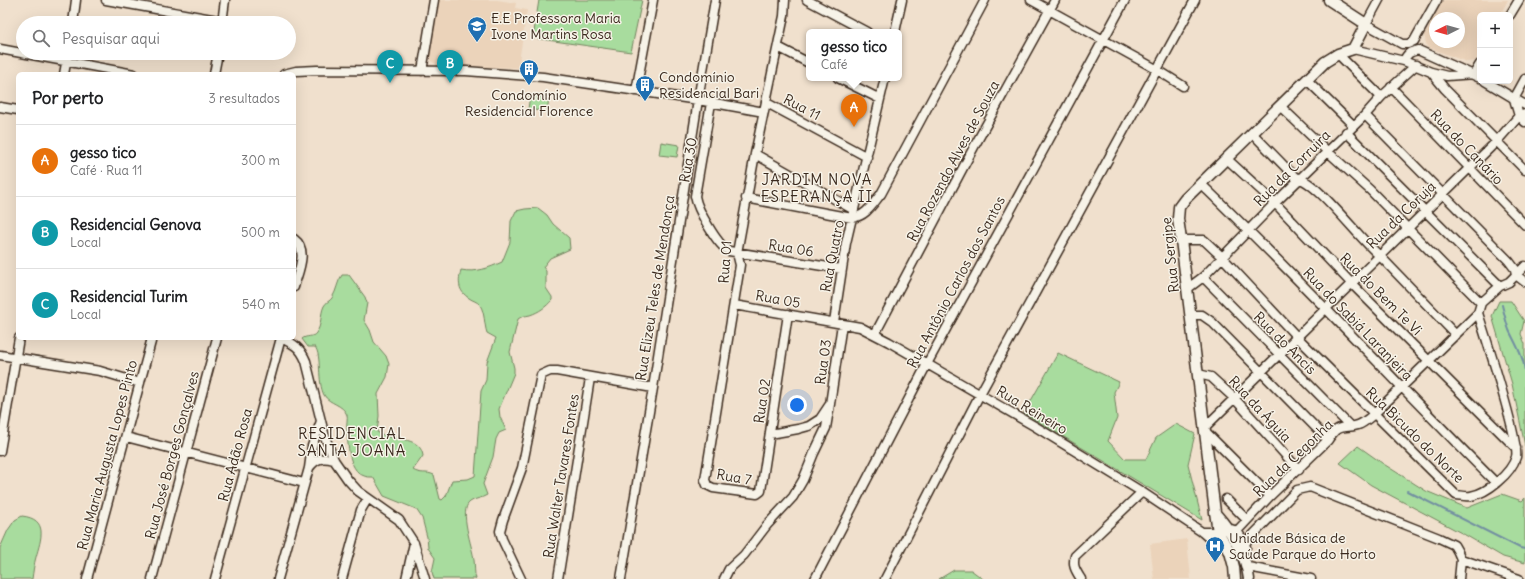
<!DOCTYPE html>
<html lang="pt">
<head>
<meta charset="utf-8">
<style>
  body { margin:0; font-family:Delius,sans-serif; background:#f6f6f6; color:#202124 }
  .controls { position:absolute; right:12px; top:12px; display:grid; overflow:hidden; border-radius:6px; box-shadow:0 4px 16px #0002 }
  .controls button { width:36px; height:36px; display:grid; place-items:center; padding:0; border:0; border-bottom:1px solid #e0e0e0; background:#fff; color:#202124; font:20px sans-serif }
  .compass { position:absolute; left:1429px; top:12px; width:36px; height:36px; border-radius:50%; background:#fff; box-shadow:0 4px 16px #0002; rotate:265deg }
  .you { position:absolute; left:797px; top:405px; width:14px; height:14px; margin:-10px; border:3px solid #fff; border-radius:50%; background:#1a73e8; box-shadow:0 0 0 6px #1a73e833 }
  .badge { display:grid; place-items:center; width:26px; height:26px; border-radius:50%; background:#1f6fb2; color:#fff; font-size:13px; font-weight:700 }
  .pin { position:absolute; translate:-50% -33px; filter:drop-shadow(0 1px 2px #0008) }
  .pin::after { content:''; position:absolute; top:21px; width:14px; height:12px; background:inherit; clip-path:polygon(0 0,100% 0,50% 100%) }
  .popup { position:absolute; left:806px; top:29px; width:96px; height:52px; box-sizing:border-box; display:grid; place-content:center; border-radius:6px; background:#fff; filter:drop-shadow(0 1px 3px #0005); font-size:13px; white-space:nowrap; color:#757577 }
  .popup b { font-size:15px; color:#202124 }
  .popup::after { content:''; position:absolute; left:50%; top:100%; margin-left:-8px; border:8px solid transparent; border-top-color:#fff }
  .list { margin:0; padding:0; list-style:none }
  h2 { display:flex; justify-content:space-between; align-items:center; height:52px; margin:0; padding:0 16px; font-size:17px }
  h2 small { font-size:13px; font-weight:400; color:#757577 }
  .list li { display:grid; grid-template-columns:26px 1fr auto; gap:12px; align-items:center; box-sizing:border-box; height:72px; padding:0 16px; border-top:1px solid #e0e0e0 }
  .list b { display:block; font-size:15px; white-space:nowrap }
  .list p { margin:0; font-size:13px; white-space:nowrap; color:#757577 }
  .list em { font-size:13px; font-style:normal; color:#757577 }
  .icon { flex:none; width:22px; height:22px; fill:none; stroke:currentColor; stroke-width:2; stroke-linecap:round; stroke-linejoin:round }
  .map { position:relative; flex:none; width:1525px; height:579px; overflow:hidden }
  .search { position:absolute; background:#fff; box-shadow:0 4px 16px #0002; left:16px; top:16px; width:280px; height:44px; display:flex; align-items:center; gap:10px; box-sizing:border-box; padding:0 14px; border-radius:22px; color:#757577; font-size:15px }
  .panel { position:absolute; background:#fff; box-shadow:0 4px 16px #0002; left:16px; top:72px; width:280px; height:268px; border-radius:6px }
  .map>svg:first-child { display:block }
  .built { fill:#ebd3ba; fill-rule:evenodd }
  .green { fill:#a8dc9e; stroke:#72835e }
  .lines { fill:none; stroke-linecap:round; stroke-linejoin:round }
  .stream { stroke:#728fa1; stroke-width:2 }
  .minor-casing { stroke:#3b2a1e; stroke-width:11 }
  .tertiary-casing { stroke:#3b2a1e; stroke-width:13 }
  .minor { stroke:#f7f3e8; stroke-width:8 }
  .tertiary { stroke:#f7f3e8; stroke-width:10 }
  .labels { text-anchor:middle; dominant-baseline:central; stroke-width:3; stroke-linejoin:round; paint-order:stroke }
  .poi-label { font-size:14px; fill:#3b2a1e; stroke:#f7f3e8; text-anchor:start }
  .street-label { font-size:14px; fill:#3b2a1e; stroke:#f7f3e8 }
  .neighbourhood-label { font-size:15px; letter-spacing:1px; fill:#3b2a1e; stroke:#f7f3e8 }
</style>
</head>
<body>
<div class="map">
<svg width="1525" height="579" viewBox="0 0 1525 579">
  <rect width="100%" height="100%" fill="#f0e0cd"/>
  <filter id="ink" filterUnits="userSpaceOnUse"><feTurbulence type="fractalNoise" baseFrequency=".025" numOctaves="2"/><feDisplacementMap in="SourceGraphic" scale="8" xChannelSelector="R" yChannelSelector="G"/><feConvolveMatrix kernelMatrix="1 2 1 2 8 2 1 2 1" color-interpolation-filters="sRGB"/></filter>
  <g filter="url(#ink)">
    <path class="built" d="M439,0H497L516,3L515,8L527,10L518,68L437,65L431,61L429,56Z
      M1443,0H1508L1500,15H1480V51L1475,61L1467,62L1427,47L1424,35ZM1435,18H1459V42H1435Z
      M1187,539L1191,579H1154L1150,544Z"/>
    <path class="green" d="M539,0H642L631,52L533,38Z
      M530,95L549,98L547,112L528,109Z
      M661,142L679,145L677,157L659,155Z
      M538,208L547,215L553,224L569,238L570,249L550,258L543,267L546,271V288L552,297V300C546,307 539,312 530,315C525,316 522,316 518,319L510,352L514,368V373L499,409L500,417L506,430L499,433L496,439L493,457L483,484L487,495C481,499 475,498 470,502C458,510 473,548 474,560C475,567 474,573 476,579H434L432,572L435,558L428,548L427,537L422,518L416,509L384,496L373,477C349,479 348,448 347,430C346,425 348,419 347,415C343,404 329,404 324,395C317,382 322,355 315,347H308L302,339C306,335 313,338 316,333C322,326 320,314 324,306C326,302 330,301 332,298C337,290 337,282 342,275H349L365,297L367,303L364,320L370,330L374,342L386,356L389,364L387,377L378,394L379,416L377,432C381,434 385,436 389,437C402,440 421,439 423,456L413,470C421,475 426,471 434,475L440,499L442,500L446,496L452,480L468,479L475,476L481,391L486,380L487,362L496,338L487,333C484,324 485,313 480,305C477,301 473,301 469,298C458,291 458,282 461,270C476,273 489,268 502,262L510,242L511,221L516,211L525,209Z
      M1499,301H1511L1524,321L1521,334L1525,344V446L1512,384L1492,316Z
      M1058,353L1119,382L1114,392L1117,418L1108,441L1125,459H1146L1156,438L1176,424L1195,434L1188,464L1202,520L1024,413Z
      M1358,446L1382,463L1426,491L1467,508L1502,494L1522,501L1525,498V563L1503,557L1467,536L1371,485L1340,463Z
      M22,516C49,519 41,539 36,557C34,564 33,572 32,579H0V548L8,530L15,520Z
      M954,570H971L983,579H939Z"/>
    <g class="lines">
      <path class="stream" d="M1502,305C1504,313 1506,322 1509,330C1515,343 1524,357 1525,372
        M1407,491L1520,548L1525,549"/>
      <defs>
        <path id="minor" d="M106,0L223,21
          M785,0L784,16L755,154L737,253L740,265L738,278L705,480L707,485L713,488L757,494L761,491L788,314
          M807,0L867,32
          M1031,0L1156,69L1183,86
          M1379,0L1366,24L1402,44H1408L1414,41L1437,0
          M1510,15L1519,0
          M73,23L76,0
          M222,23L225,0
          M895,32L902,0
          M778,47L809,63
          M0,49L134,74
          M1353,49L1404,61L1431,72L1447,76L1474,74
          M1338,54L1381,97
          M1404,61C1407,53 1410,52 1418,50L1480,78
          M422,71L434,0
          M1431,72L1445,89L1525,170
          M64,74L68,53
          M214,74L218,53
          M284,74L296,71L317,70L466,71L543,77L698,100L764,112
          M1474,74L1480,64
          M838,78L880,99
          M1307,80L1353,125
          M1485,81L1525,105
          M1391,87L1525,225
          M636,91L653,0
          M1514,99L1519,116L1525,122
          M1514,99L1525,79
          M711,103L695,196C697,209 717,245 729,251L841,269
          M767,103L867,157
          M1280,106L1327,151L1370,190L1481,303
          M0,107L18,110
          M1365,115L1509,261L1515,269L1516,275L1525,282
          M1346,132L1500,286
          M1252,133L1295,177C1318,181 1358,238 1379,255L1456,335
          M755,154L854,210
          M1227,159L1275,203L1351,283L1516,448
          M1201,184C1302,281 1397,384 1496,483
          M746,198L852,218C866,216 872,205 881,194L985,0
          M294,239C309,250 298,272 294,287
          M1181,240H1204L1222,257L1297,337L1456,495C1460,495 1466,497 1471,496C1487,493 1511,474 1516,457C1520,442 1485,335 1478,313
          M1203,277L1350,426
          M1187,289L1203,277L1275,203L1365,115L1381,97L1416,65
          M734,305L860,327L889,342L1036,427L1142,492L1202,532L1210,539L1227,545
          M1191,315H1202L1212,322L1328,440
          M834,322L846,243L885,78
          M875,334L974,147L1055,0
          M281,338C294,344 300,347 306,361L325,437L334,460L348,480L358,491L399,520L414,543L425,579
          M0,355L100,371L140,383
          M1198,374L1211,377L1234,398L1299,470
          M1205,427L1497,141L1519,116L1525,114
          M1206,432L1270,496
          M770,434L798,429L809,426L820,419L830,404L842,324
          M126,437L304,483
          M0,451L19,338
          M309,468C316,458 322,457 334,460
          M1226,499L1247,520
          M1237,531L1270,496L1328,440C1339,422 1343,430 1358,425C1364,423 1369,418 1374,414L1478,313L1481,303L1500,286L1509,282L1525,266
          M1202,532H1218L1228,528L1237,531L1245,543L1246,547
          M1245,543L1297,490L1310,487L1439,538L1454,545L1458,552L1461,559L1459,579
          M1461,559L1519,579
          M1248,567L1311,579
          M87,579L152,338
          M152,579L217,338
          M215,579L281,338
          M278,579L309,468L312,446L321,421
          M342,579L361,510L368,498
          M406,579L414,543
          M521,579L502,539L500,531L503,520L522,468L541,375L550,371H557L653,388
          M558,579L590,378
          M621,579L653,388L698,100L715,0
          M724,579L729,569L744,555L767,525L793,497L803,480L814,453L826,428L830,404
          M815,579L927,364L1125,0
          M885,579L980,394L1195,0
          M1081,579C1076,571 1072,566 1075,556L1142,492"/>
        <path id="tertiary" d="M1215,513C1231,531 1246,554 1249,579
          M1235,579L1234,567L1230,552L1218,532L1215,512L1181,240L1178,219L1179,207L1185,199L1325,62L1338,54L1353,49L1366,24L1329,0"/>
      </defs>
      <use href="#minor" class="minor-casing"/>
      <use href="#tertiary" class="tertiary-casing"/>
      <use href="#minor" class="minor"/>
      <use href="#tertiary" class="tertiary"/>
    </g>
  </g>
  <defs>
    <symbol id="school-pin" viewBox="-11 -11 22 30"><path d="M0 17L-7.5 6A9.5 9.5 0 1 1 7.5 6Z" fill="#1f6fb2" stroke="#f7f3e8"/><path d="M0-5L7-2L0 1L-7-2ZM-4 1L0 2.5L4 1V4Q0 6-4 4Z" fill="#fff"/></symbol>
    <symbol id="building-pin" viewBox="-11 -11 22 30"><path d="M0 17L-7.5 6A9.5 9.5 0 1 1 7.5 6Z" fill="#1f6fb2" stroke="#f7f3e8"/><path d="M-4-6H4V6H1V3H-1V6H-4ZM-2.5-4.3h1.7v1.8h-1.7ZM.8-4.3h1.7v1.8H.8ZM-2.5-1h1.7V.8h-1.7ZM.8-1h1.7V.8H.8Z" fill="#fff"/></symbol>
    <symbol id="hospital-pin" viewBox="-11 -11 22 30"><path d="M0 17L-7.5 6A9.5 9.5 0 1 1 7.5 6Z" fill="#1f6fb2" stroke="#f7f3e8"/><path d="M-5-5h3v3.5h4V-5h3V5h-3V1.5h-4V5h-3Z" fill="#fff"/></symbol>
  </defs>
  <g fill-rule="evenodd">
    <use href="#school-pin" x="466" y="15" width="22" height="30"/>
    <use href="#building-pin" x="518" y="58" width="22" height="30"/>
    <use href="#building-pin" x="634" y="74" width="22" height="30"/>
    <use href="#hospital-pin" x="1204" y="535" width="22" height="30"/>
  </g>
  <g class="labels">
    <g class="poi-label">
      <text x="491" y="18">E.E Professora Maria<tspan x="491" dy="16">Ivone Martins Rosa</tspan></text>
      <text x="659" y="77">Condomínio<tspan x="659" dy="16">Residencial Bari</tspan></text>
      <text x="529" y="95" text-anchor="middle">Condomínio<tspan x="529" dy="16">Residencial Florence</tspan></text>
      <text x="1229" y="538">Unidade Básica de<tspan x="1229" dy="16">Saúde Parque do Horto</tspan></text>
    </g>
    <g class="street-label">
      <text transform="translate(802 107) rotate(28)">Rua 11</text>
      <text transform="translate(1467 147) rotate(46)">Rua do Canário</text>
      <text transform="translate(688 160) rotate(-80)">Rua 30</text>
      <text transform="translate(953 161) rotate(-62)">Rua Rozendo Alves de Souza</text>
      <text transform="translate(1292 168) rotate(-45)">Rua da Corruira</text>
      <text transform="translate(1401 215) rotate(-44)">Rua da Coruja</text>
      <text transform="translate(791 248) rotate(9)">Rua 06</text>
      <text transform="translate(1170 255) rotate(-96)">Rua Sergipe</text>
      <text transform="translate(832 256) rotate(-79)">Rua Quatro</text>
      <text transform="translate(725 262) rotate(-86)">Rua 01</text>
      <text transform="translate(956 282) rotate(-62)">Rua Antônio Carlos dos Santos</text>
      <text transform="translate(655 288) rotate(-81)">Rua Elizeu Teles de Mendonça</text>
      <text transform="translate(1381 294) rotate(45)">Rua do Bem Te Vi</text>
      <text transform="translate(778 299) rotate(10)">Rua 05</text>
      <text transform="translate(1358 324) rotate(46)">Rua do Sabiá Laranjeira</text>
      <text transform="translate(1285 343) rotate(45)">Rua do Ancis</text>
      <text transform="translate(823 362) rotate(-82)">Rua 03</text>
      <text transform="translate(762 401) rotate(-81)">Rua 02</text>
      <text transform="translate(1260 409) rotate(47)">Rua da Águia</text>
      <text transform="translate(1032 410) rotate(31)">Rua Reineiro</text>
      <text transform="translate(1415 435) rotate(44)">Rua Bicudo do Norte</text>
      <text transform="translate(107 455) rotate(-75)">Rua Maria Augusta Lopes Pinto</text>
      <text transform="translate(172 455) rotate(-75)">Rua José Borges Gonçalves</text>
      <text transform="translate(235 455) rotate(-75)">Rua Adão Rosa</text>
      <text transform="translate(1293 458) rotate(-44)">Rua da Cegonha</text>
      <text transform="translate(561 476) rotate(-81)">Rua Walter Tavares Fontes</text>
      <text transform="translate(734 477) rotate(10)">Rua 7</text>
    </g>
    <g class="neighbourhood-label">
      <text x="817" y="179">JARDIM NOVA<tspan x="817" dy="17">ESPERANÇA II</tspan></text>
      <text x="352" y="433">RESIDENCIAL<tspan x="352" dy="17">SANTA JOANA</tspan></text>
    </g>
  </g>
</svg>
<div class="controls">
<button>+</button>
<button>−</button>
</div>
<svg class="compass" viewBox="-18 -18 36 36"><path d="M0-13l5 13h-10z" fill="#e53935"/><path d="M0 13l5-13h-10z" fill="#757577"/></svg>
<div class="you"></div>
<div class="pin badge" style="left:854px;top:127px;background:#e8710a">A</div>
<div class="popup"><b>gesso tico</b>Café</div>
<div class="pin badge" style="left:450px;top:83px;background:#0f9aa8">B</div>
<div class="pin badge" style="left:390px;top:83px;background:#0f9aa8">C</div>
<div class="search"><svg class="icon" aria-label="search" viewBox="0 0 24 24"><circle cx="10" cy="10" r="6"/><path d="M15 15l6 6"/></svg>Pesquisar aqui</div>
<section class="panel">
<h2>Por perto<small>3 resultados</small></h2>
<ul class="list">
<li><span class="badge" style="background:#e8710a">A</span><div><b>gesso tico</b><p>Café · Rua 11</p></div><em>300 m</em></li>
<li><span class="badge" style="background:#0f9aa8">B</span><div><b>Residencial Genova</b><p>Local</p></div><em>500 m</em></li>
<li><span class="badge" style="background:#0f9aa8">C</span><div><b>Residencial Turim</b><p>Local</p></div><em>540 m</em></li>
</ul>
</section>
</div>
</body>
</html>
